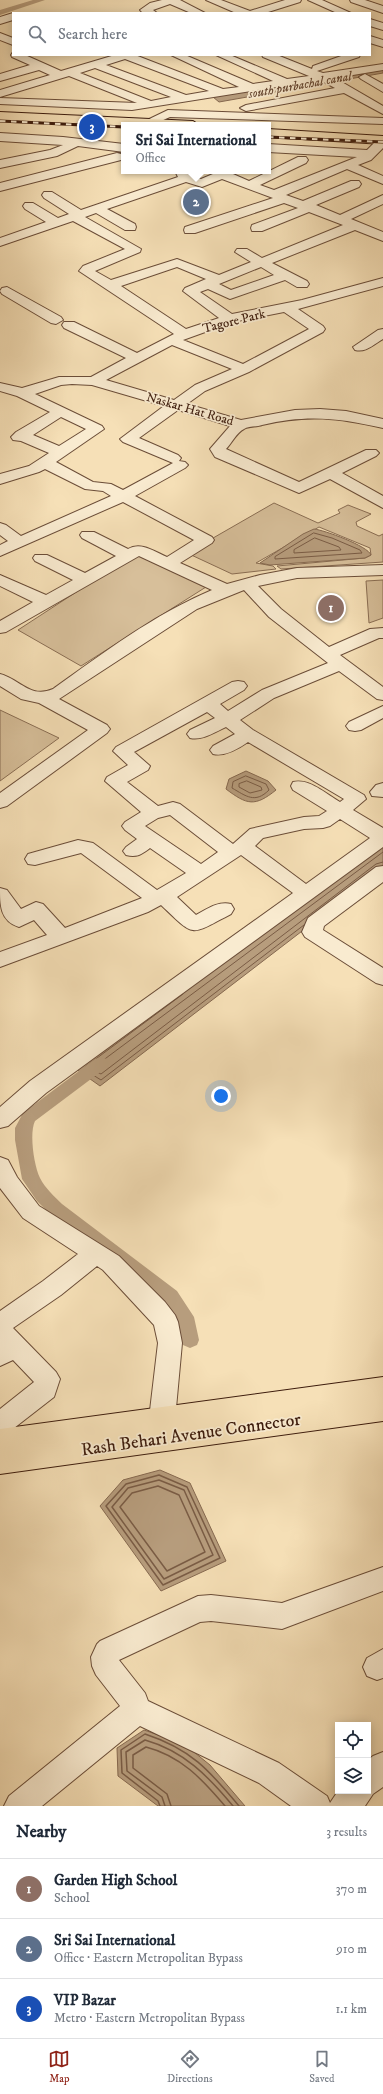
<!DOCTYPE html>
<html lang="en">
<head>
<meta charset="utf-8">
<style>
  body { margin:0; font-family:"IM FELL DW Pica",serif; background:#f6f6f7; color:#1f2937 }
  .controls { position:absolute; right:12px; bottom:12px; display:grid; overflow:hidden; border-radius:0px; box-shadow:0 2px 10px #0003 }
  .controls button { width:36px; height:36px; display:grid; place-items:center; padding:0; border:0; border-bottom:1px solid #e0e1e3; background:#fff; color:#1f2937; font:20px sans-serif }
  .you { position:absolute; left:221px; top:1096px; width:14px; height:14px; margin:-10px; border:3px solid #fff; border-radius:50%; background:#1a73e8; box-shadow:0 0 0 6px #1a73e833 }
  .badge { display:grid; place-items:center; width:26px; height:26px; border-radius:50%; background:#8f2418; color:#fff; font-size:13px; font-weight:700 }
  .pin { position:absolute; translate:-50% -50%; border:2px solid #fff; box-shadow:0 1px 4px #0006 }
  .popup { position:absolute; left:121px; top:122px; width:150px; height:52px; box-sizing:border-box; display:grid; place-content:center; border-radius:0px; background:#fff; filter:drop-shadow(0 1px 3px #0005); font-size:13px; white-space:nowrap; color:#747a83 }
  .popup b { font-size:15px; color:#1f2937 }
  .popup::after { content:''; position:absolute; left:50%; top:100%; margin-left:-8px; border:8px solid transparent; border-top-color:#fff }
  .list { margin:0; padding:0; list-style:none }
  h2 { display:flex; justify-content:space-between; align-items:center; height:52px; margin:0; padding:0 16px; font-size:17px }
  h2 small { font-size:13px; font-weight:400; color:#747a83 }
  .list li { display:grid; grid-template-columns:26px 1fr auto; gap:12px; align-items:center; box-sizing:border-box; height:60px; padding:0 16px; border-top:1px solid #e0e1e3 }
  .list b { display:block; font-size:15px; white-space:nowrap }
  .list p { margin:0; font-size:13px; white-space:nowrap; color:#747a83 }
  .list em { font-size:13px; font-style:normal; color:#747a83 }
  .icon { flex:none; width:22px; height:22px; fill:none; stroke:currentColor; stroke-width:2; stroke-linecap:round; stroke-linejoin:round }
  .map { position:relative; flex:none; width:383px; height:1806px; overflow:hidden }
  .search { position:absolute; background:#fff; box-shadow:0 2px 10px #0003; left:12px; right:12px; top:12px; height:44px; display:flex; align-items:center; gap:10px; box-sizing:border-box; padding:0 14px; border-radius:0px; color:#747a83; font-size:15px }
  .sheet { height:232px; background:#fff }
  nav { display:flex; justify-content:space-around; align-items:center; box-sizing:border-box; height:56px; border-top:1px solid #e0e1e3; background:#fff; font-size:11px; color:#747a83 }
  nav a { display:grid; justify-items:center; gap:2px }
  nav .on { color:#8f2418 }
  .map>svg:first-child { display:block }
  .green { fill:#d7bf9a; stroke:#8a6e54 }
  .water { fill:#b79d7d; stroke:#866950 }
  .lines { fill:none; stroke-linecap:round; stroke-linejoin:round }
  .shore-far1 { stroke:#7a5c45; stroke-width:1 }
  .shore { stroke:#7a5c45; stroke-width:1.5 }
  .canal { fill:#b79d7d; fill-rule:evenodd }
  .minor-casing { stroke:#6b4d38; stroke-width:2 }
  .major-casing { stroke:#3d1c0d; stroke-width:2 }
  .minor { fill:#f9ebd0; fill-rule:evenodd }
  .major { fill:#f6e0b7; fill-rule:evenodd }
  .rail-casing { stroke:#3d1c0d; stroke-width:3 }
  .rail { stroke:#f9ebd0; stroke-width:2; stroke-dasharray:5.5; stroke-linecap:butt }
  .labels { text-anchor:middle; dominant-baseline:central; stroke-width:3.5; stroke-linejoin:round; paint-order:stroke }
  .far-water-label { font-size:13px; font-style:italic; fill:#684934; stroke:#f9ebd0 }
  .far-street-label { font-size:13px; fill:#3d1c0d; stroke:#f9ebd0 }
  .near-street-label { font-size:18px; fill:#3d1c0d; stroke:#f9ebd0 }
</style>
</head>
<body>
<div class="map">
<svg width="383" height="1806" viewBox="0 0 383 1806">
  <rect width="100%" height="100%" fill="#f6e0b7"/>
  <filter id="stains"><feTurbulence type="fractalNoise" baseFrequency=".005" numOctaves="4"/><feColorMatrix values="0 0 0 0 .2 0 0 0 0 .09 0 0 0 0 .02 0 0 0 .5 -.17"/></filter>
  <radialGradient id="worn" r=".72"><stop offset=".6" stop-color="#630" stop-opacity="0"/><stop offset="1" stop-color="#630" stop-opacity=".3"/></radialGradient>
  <path class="green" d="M274,503L318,523L340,513L338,510L348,505L371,514L356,522L357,526L379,536L383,534V562L281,569L277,566L365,558L371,555L370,548L319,527L256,563L273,566L276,569L232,574L187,553Z
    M136,553L206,587L81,666L18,630Z
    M383,580V618L369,623L366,581Z
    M0,710L59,738L0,781Z"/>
  <path class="water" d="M383,68V73L219,102L213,97Z
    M314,529C324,530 368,546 371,555L365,558L270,565L260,563L303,534Z
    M246,771L268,781L276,790C255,807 247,805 226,789L229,779Z
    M383,841V869L100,1086L76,1069Z
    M160,1470L190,1483L226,1561L161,1591L100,1506L123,1480Z
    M144,1730L184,1744L210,1765L245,1806H158L118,1776L117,1748Z"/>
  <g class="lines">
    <path class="shore-far1" d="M314,533L332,538L360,550L362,553L275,559V557Z
      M315,538L339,547L341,550L294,553V550Z
      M246,776L266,784L269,790C255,804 246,796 232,788L233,782Z
      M247,781L261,787L262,790L250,793L239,787V784Z
      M383,852L94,1067L93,1070L101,1074L376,864L383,862
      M183,994L85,1067V1070L101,1080L304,925"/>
    <path class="shore" d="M159,1475L187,1487L220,1558L163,1585L106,1506L126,1484Z
      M159,1480L184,1490L213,1555L164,1579L112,1507L128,1488Z
      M158,1486L179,1495L205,1552L167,1571L120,1507L132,1493Z
      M160,1806L158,1801L122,1773L121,1750L145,1734C191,1749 209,1770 239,1806
      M165,1806L162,1797L127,1771L126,1752L145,1740C184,1751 208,1776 233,1806
      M171,1806L167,1794L133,1768V1755L146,1747C181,1756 202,1779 225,1806"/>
    <path class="canal" d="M33,0H45L0,15V10Z
      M101,1057L107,1059L109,1063L107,1067L35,1121C29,1133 34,1166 40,1178C45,1188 54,1196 62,1204L177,1291L194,1317L199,1340L197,1345L190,1348L183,1345L176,1319L165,1301L50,1214L37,1201L22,1179L15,1140V1128L23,1113L95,1059Z"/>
    <defs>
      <path id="minor" d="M162,0H180L205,13H191L170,4L153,10L157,13H143L140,10L150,3Z
        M206,0H221L250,11L285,0H301L300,2L265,13H236Z
        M308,0H322L351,13H337Z
        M350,0H365L383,6V13L351,2Z
        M13,13V20L0,24V17Z
        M370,19L383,23V30L370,26Z
        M0,33L13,38V45L0,40Z
        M370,36L383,40V47L370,43Z
        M13,52V55H25L61,71L115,55H135L223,89L239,87L171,55H185L253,84L273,81L216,55H230L287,79L309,76L263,57L262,55H277L312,69L313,66L344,55H360L359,57L317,71L323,73L383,64V70L335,78L383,106V114L344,93L246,111L240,108L246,105L335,88L320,80L132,110L0,104V98L137,103L69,76L0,97V90L50,75L39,70L0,81V74L30,65L12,57L11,55ZM125,59L209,91L186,95L106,65ZM95,68L171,97L151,101L80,73Z
        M365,74L383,84V92L361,79L359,77Z
        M168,110L383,118V124L170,117L152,125H143L141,123Z
        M0,133L63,137L124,144V152L78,146L57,156L0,168V160L50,150L63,145L0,141Z
        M383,137V148L371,160L358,165L383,176V184L347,169L286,195L303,201L351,181H359L361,184L359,187L316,205L340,215L383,195V204L351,219L383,232V241L355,230L272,263L307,281L309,284L307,287H297L285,280L230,299L208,289L200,292L232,314L302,300L383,278V286L298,309L323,326L325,329L323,332L249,372L205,391L187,404L241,420L295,410L320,409L346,411L383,419V428C339,418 307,414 262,425C257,427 248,426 244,429C237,432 231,444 226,449L299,482L366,450H376L379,453L376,456L342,473L383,496V508L330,479L299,493L215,457L210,449L230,426L178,410L139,438L178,455L181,458L179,461L185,462L188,465L185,468L135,496L212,537L214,540L212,543L180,563L227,584L260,575L297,568L383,565V575L297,578L258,586L281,609L329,647L370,629L383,628V638H379L340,655L383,687V700L377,699L339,671L274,698L240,720L253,730L364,795L366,799L353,810L383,828V847L46,1093L8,1126L0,1128V1107L30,1081L293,893L241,855L177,897L196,915C207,909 218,901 231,904L234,909L231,914C189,936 196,938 161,905L148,912L0,967V952L47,935L34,920L19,927C0,921 0,905 0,888L7,890L21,909L36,902L43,904L65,928L142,898L81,853L35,865L28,864L25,859L28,854L78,840L93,843L157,890L186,873L150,848C142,854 137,858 126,855L123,851L126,847L137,839L125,830L122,826L125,822L141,812L105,781L107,777L128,765L113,751L116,747L232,682L238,681L244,682L247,686L244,690L220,704L228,711L262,690L328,663L269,617L244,590L197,609L59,699L107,725L110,729L107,733L7,806L0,808V793L88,730L39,703L21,699L0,686V674C20,679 30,699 53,689C103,653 155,614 212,590L139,556L6,632L0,633V621L33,602L0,586V575L46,595L73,580L35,561L33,558L35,555H47L85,573L116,556L82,538L80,535L82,532H94L128,549C141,541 155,552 167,557L194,540L123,502L0,556V545L8,541L0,535V523L6,525L21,536L111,496L103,491L85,489L45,469L39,472L0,484V474L29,466L49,453L21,441L13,440L11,437L16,432L50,412L17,396L0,391V383L22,388L59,377H91L126,358L64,328L62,325L64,322H74L137,353L174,334L79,271L83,266L125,249L73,221L0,246V238L46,222L25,209L23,206L25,203H33L58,218L69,214L44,198L42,195L44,192H52L81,210L178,177L176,173L177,171H189L190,175L201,179L220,171H236L233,174L249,181L298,157H306L308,160L306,163L260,185L274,190L357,157L268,152V144L367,150L379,138ZM222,179L273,198L185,227L184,230L185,233H195L284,203L298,208L252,225L251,228L252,231H262L309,212L343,225L262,258L247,249H237L235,252L251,262L219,275L177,259L111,280L95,271L140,252L141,249L85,217L96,213L125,230H135L136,227L135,224L107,209L186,182L202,187ZM177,267L206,279L185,288L183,291L219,318L186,329L121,286ZM261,267L274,275L231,290L219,284ZM284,312L309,329L243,364L183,340L233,322ZM172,345L232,369L195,385L174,400L106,380ZM72,384L92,385L164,406L120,439L123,442L173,463L123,490L111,484L93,482L56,462L104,429L102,426L35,394L61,385ZM61,417L86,429L59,446L33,435ZM207,712L215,718L190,730L187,734L190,738C202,741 215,732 226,727L235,734L213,746L210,750L213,754C225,757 238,749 248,742L344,799L340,802C326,794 309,778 293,782L291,786L293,790L327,811L319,816L304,817L250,829L233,844L180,804L173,802L158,806L127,782L148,770L150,766L134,752ZM170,815L218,852L201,864L145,826L158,818ZM340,819L370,838L306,884L255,846L263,838L304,829L323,828L330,826Z
        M117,153L121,154L123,157L121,160L0,191V183Z
        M7,287L61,317L63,320L56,324L51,323L2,294L0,291L2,288Z
        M383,329V339C374,344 366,353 355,350L353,347L378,330Z
        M383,706V718L361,730L355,731L349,730L346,726L349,722Z
        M383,783V797L372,796L370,792L376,785Z
        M383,866V882L324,926L323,930L383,968V985L376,983L305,937L302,932L308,918L376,867Z
        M0,1157L8,1160L17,1177L39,1206L119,1256L165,1302L175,1315L178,1322L182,1343L175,1419L171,1427L162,1430L153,1427L149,1419L158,1343L154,1325L103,1270L97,1266L61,1295L13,1328L56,1372L60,1379L54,1397L9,1432L0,1435V1409L34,1382L13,1360L0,1366V1311L43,1281L78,1254L23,1218L0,1188Z
        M383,1567V1591L282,1629L211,1621L200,1622L119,1660L145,1693L148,1701L279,1763L327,1796L330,1803L338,1791H368V1760L373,1756L383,1752V1787L373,1794L365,1806H291L259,1783L140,1726L42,1806H4L9,1796L120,1706L96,1675L92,1666L91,1657L97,1644L100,1641L198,1596L211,1595L282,1603Z
        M383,1649V1678L377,1680L367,1676L363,1667L367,1658Z"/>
      <path id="major" d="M0,112L193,121L199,125L124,126L0,120Z
        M268,129L383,136V144L268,137Z
        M383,1377V1421L0,1474V1429Z"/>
    </defs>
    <use href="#minor" class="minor-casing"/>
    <use href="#major" class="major-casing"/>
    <use href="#minor" class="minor"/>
    <use href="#major" class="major"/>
    <defs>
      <path id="rail" d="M0,121L124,127
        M268,137L383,142"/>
    </defs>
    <use href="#rail" class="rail-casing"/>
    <use href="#rail" class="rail"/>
  </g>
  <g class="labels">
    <g class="far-water-label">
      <text transform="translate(300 85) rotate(-10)">south purbachal canal</text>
    </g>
    <g class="far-street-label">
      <text transform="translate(234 321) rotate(-14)">Tagore Park</text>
      <text transform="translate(190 409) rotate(16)">Naskar Hat Road</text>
    </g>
    <g class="near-street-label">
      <text transform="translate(191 1435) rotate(-8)">Rash Behari Avenue Connector</text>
    </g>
  </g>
  <rect width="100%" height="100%" filter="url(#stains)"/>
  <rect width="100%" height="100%" fill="url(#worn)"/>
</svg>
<div class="controls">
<button><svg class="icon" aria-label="locate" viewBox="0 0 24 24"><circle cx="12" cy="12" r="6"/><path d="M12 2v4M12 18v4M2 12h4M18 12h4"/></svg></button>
<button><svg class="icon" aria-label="layers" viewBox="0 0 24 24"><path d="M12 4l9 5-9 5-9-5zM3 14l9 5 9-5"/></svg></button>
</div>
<div class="you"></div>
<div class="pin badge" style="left:331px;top:608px;background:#8d6e63">1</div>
<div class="pin badge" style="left:196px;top:202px;background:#5c6f8a">2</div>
<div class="popup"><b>Sri Sai International</b>Office</div>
<div class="pin badge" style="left:92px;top:127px;background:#1a4fb4">3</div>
<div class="search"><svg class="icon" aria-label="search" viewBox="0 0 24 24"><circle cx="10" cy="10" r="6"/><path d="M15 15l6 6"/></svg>Search here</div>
</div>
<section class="sheet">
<h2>Nearby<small>3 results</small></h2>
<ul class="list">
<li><span class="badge" style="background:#8d6e63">1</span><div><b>Garden High School</b><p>School</p></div><em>370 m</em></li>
<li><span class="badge" style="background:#5c6f8a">2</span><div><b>Sri Sai International</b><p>Office · Eastern Metropolitan Bypass</p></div><em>910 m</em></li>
<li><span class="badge" style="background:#1a4fb4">3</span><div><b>VIP Bazar</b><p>Metro · Eastern Metropolitan Bypass</p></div><em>1.1 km</em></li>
</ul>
</section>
<nav>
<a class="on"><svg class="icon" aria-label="map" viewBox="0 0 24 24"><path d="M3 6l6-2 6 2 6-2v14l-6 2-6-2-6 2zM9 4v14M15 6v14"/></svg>Map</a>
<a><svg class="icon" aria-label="directions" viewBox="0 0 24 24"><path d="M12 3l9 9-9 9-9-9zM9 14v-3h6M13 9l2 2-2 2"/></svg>Directions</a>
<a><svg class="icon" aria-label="saved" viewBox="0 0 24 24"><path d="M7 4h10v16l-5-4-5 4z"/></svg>Saved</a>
</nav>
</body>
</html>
